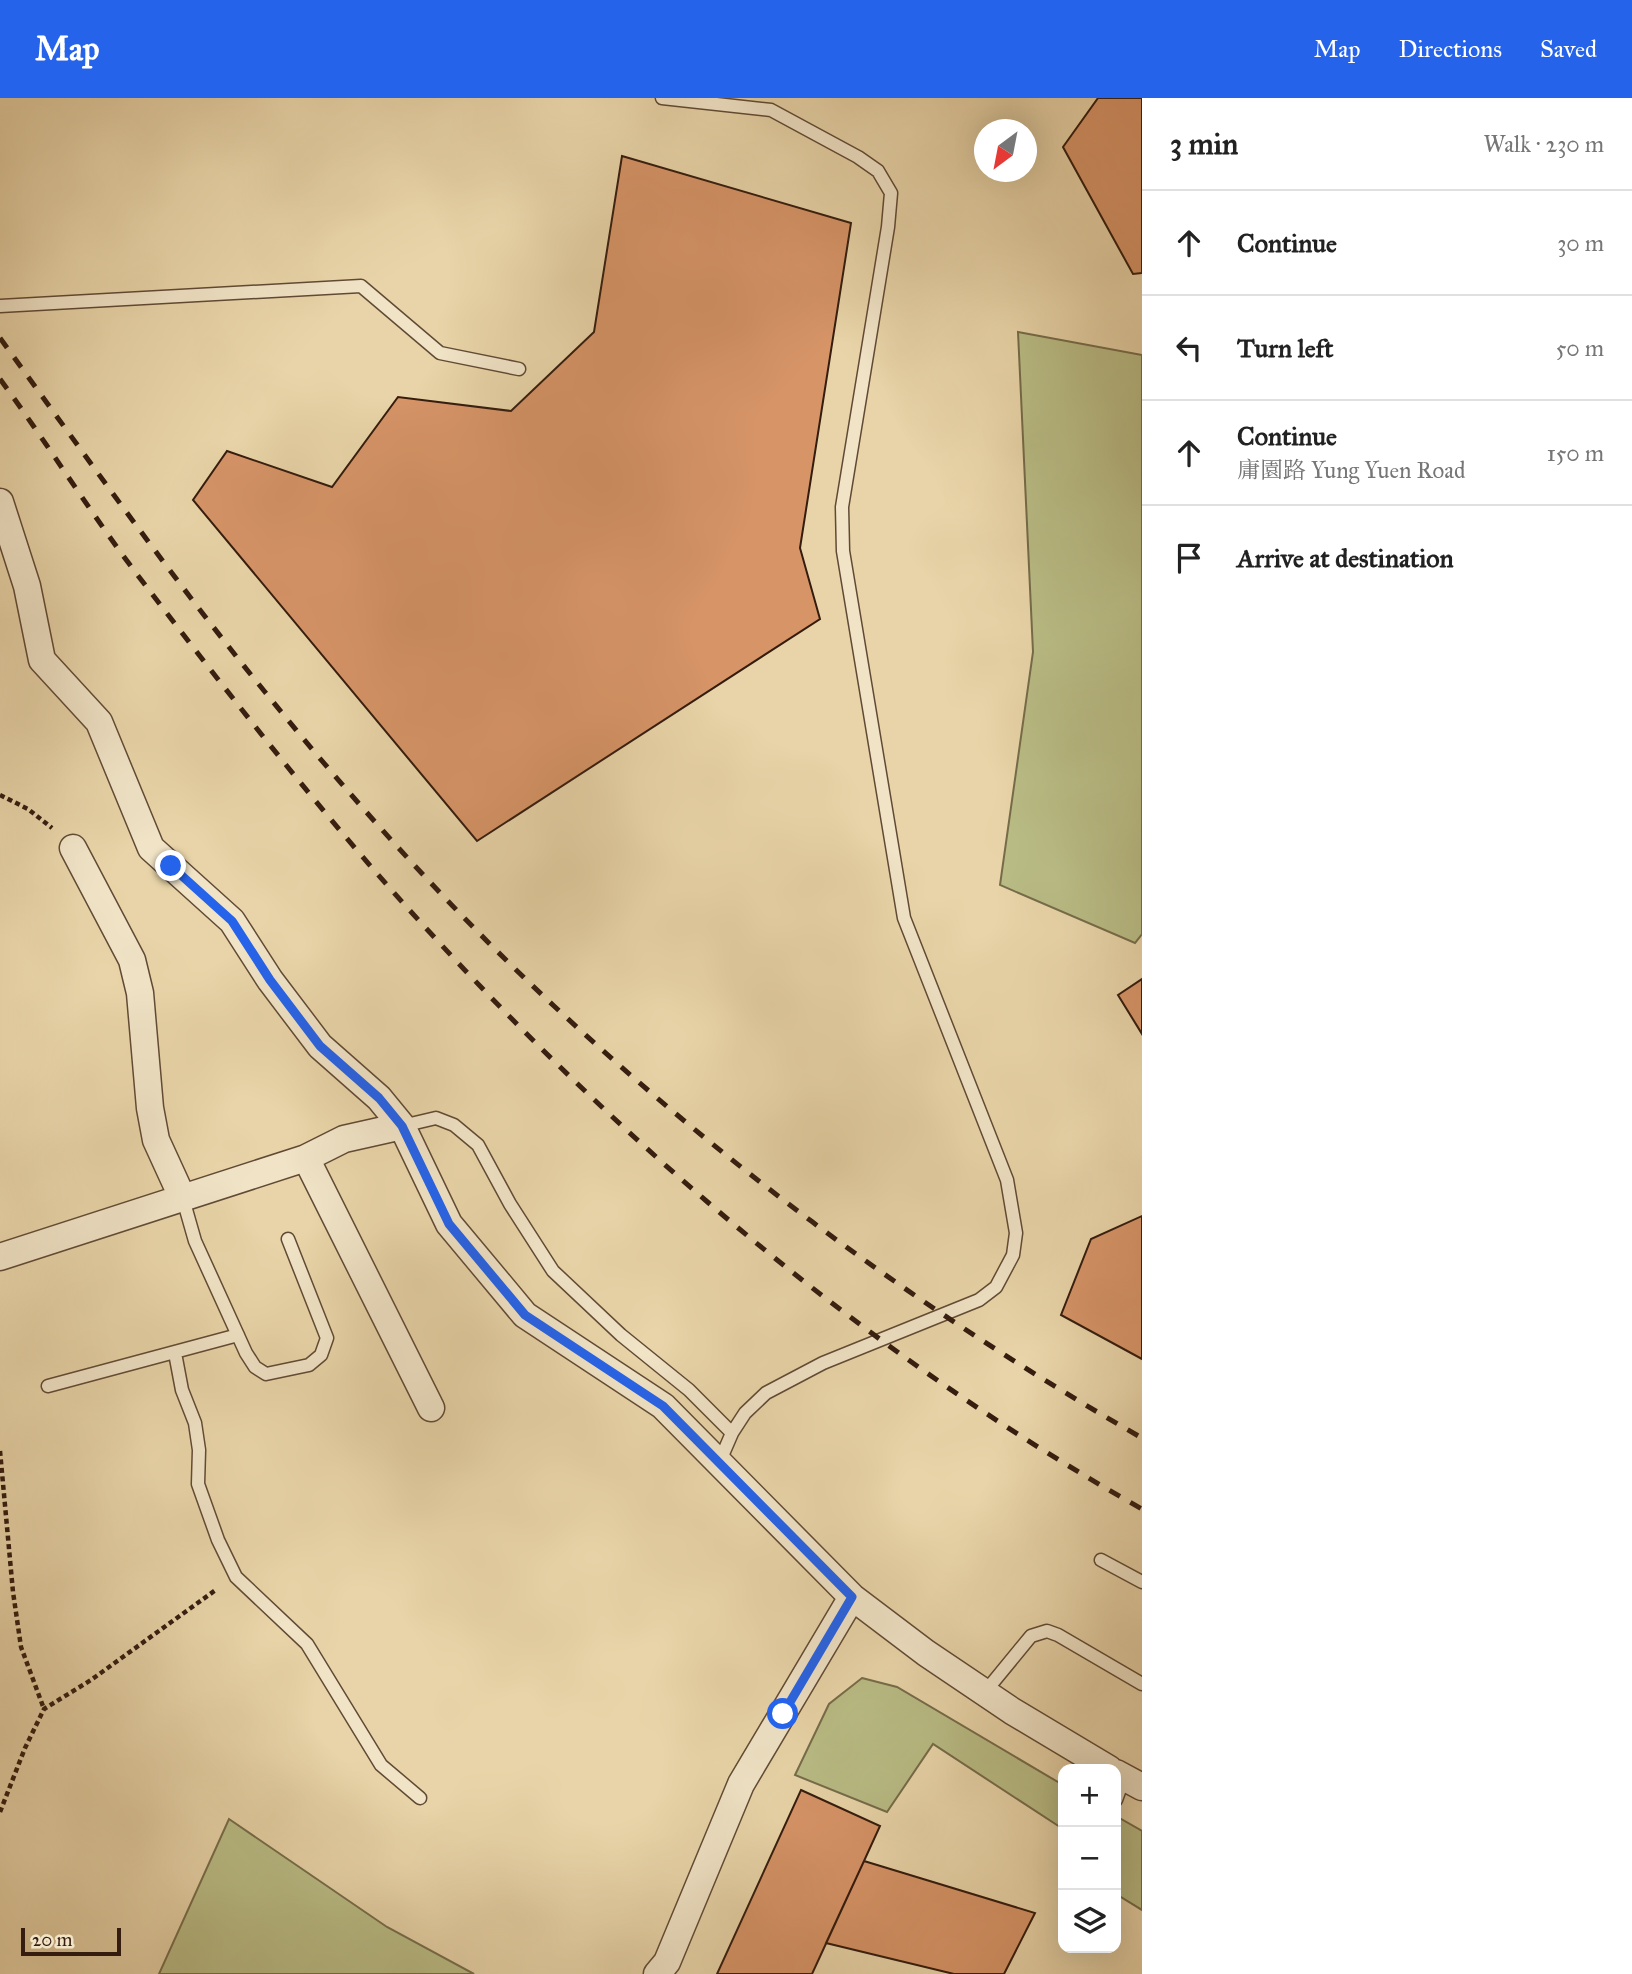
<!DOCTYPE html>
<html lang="en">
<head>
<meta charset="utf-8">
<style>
  body { margin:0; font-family:"IM FELL Great Primer","Noto Serif TC",serif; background:#f2f2f2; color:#222 }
  .controls { position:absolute; right:21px; bottom:21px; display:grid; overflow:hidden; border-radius:14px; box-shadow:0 7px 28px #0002 }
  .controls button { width:63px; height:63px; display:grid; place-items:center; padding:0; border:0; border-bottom:2px solid #e0e0e0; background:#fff; color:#222; font:35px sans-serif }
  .compass { position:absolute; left:974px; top:21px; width:63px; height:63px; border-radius:50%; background:#fff; box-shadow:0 7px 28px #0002; rotate:212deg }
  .scale { position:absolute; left:21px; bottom:18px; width:100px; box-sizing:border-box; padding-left:7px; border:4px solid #341c0f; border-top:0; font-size:19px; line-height:24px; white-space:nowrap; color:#341c0f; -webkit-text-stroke:5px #f0e3c6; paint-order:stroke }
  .stop { position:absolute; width:21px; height:21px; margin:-16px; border:5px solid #2563eb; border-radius:50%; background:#fff }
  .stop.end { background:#2563eb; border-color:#fff; box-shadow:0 2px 7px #0008 }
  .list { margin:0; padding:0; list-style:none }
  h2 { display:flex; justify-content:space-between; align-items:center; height:91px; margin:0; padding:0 28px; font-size:30px }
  h2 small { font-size:23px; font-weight:400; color:#767676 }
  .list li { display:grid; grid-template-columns:46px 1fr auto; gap:21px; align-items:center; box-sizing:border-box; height:105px; padding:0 28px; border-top:2px solid #e0e0e0 }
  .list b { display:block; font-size:26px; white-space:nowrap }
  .list p { margin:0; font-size:23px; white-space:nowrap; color:#767676 }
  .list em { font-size:23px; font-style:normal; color:#767676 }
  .icon { flex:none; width:38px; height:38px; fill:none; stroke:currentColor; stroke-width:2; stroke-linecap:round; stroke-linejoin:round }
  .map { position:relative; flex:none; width:1142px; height:1876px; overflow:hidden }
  header { display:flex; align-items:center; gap:42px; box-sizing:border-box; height:98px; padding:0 35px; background:#2563eb; color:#fff }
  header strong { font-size:33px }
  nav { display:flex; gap:38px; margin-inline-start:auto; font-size:24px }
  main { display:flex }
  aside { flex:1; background:#fff }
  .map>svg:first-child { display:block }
  .green { fill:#b9bc85; stroke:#766c4a; stroke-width:2 }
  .building { fill:#d69467; stroke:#341c0f; stroke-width:2 }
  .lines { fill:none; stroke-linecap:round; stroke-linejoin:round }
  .lane-casing { stroke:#614a35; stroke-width:15 }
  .street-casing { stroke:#614a35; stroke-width:29 }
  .path { stroke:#341c0f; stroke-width:4.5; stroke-dasharray:5 3.5; stroke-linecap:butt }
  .lane { stroke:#f0e3c6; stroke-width:12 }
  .street { stroke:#f0e3c6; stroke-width:26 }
  .rail { stroke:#341c0f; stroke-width:5; stroke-dasharray:12 12; stroke-linecap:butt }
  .route { stroke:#2563eb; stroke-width:9 }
</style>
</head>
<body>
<header>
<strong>Map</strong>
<nav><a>Map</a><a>Directions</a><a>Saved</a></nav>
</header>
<main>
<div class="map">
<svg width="1142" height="1876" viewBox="0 0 1142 1876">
  <rect width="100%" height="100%" fill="#e8d4a8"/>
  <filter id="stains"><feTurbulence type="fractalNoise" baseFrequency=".00286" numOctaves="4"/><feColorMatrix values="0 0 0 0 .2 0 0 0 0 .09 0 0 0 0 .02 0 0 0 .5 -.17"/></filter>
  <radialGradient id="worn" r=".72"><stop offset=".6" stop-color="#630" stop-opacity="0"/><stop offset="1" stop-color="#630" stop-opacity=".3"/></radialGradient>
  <path class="green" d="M1018,234L1142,257V836L1135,845L1000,787L1033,554Z
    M862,1580L897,1589L1063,1687V1731L933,1646L887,1714L795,1677L829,1606Z
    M1116,1718L1142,1733V1812L1116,1796Z
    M229,1721L387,1829L474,1876H159Z"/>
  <path class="building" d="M1098,0H1142V175L1133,176L1063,49Z
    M622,58L851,125L800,450L820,521L477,743L193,402L227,353L332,389L398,299L511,313L594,234Z
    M1142,881V936L1118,897Z
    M1142,1118V1261L1061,1217L1091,1141Z
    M801,1692L880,1728L864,1763L812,1876H717Z
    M864,1763L1035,1815L1004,1876H954L826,1845Z"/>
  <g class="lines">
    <defs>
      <path id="lane" d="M662,0L771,12L858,59L878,73L891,95L888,129L842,409L843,453L904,820L1007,1082L1016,1135L1013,1157L996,1189L979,1202L823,1265L766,1295L745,1315L732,1335L719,1365
        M0,208L361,188L440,255L519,271
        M402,1028L436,1020L454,1027L478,1047L510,1106L553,1173L621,1237L689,1292L732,1335
        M183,1101L195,1143L246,1255L255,1269L266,1276L309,1267L321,1257L327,1240L288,1141
        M175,1255L182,1292L195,1325L199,1352L198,1386L218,1442L236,1479L307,1546L381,1667L420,1700
        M48,1288L238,1237
        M1101,1462L1142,1484
        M985,1594L1031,1538L1047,1533L1058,1537L1142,1586
        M1116,1702L1124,1680"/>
      <path id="street" d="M0,404L27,488L42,562L99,624L151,750L232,823L270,882L320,948L379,1000L402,1028L449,1126L525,1217L663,1308L852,1499L926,1555L1012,1613L1109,1671
        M73,750L132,862L140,895L150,1010L156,1042L183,1101
        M306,1060L431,1310
        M0,1159L306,1060L344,1041L402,1028
        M1116,1675L1142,1689
        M657,1876L667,1864L741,1686L852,1499"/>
    </defs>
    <use href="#lane" class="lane-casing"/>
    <use href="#street" class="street-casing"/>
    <path class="path" d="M0,697L28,711L52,730
      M0,1353L13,1494L21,1549L44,1611
      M0,1714L25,1650L44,1611L91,1582L217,1491"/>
    <use href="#lane" class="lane"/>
    <use href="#street" class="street"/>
    <path class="rail" d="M0,240C87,360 172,480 265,594C354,704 450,811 554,908C733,1075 929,1218 1142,1340
      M0,281C50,349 94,421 146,488C238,608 332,729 435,840C640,1063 878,1262 1142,1411"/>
  </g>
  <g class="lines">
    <path class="route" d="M171,768L232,823L270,882L320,948L379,1000L402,1028L449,1126L525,1217L663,1308L852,1499L783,1616"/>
  </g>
  <rect width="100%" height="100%" filter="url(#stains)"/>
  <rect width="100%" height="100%" fill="url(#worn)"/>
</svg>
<div class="controls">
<button>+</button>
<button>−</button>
<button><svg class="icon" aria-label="layers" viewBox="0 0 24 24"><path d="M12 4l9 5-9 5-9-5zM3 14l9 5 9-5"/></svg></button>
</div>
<svg class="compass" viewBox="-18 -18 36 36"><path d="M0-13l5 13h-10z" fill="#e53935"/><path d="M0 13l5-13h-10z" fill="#767676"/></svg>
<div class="scale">20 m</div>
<div class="stop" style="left:783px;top:1616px"></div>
<div class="stop end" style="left:171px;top:768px"></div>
</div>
<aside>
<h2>3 min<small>Walk · 230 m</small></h2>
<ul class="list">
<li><svg class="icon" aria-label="ahead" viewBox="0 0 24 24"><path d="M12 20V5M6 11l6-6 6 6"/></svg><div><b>Continue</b></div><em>30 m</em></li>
<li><svg class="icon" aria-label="left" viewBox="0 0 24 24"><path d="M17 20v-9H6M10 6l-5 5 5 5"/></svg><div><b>Turn left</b></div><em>50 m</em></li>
<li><svg class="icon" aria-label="ahead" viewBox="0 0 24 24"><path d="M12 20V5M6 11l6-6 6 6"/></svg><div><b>Continue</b><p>庸園路 Yung Yuen Road</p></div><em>150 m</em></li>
<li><svg class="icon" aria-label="arrive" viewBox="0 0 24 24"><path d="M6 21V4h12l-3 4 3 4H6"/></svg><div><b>Arrive at destination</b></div></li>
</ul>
</aside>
</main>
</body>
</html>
